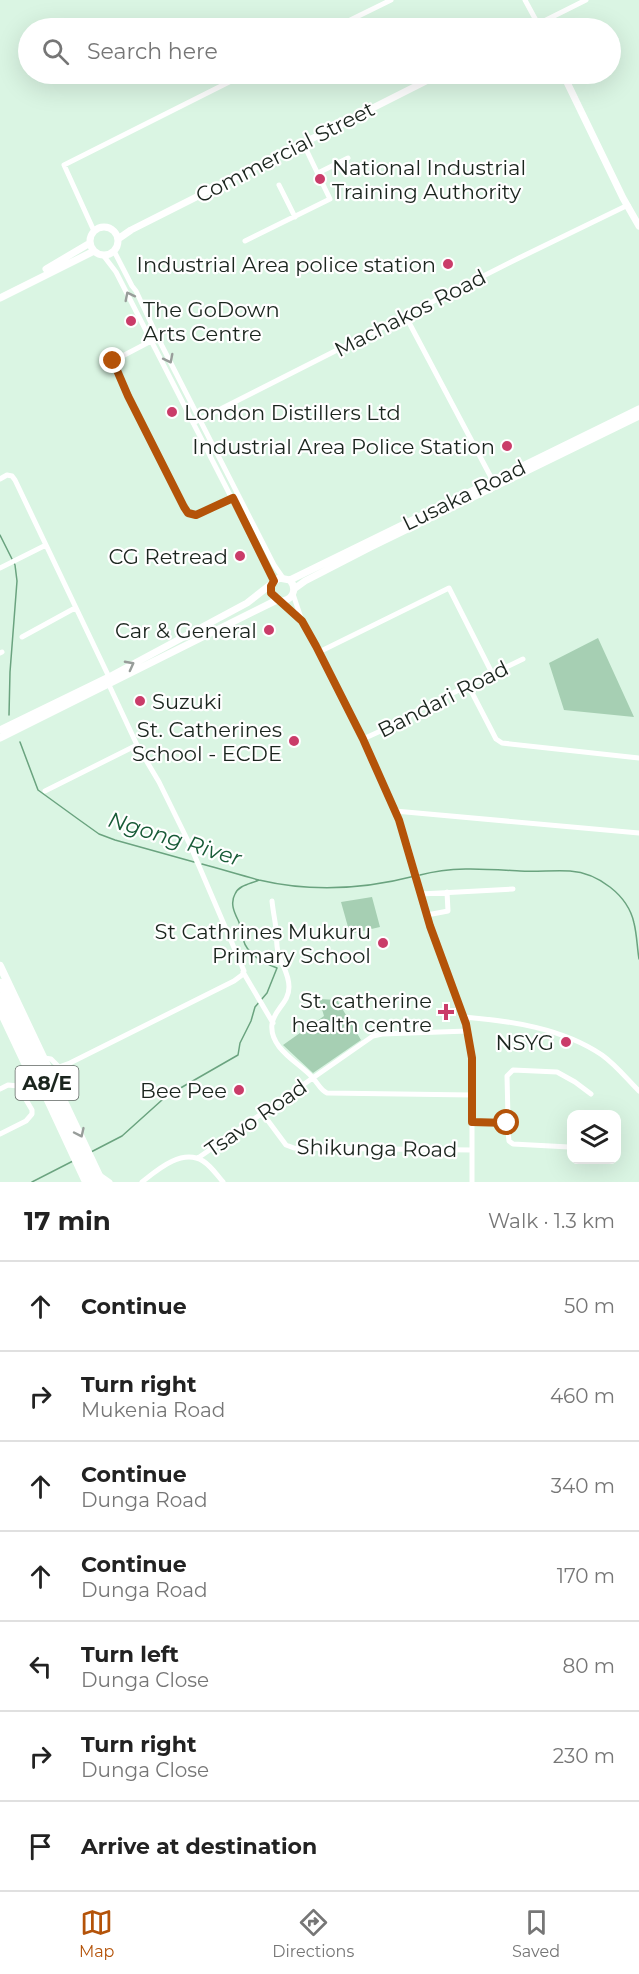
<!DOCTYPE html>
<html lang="en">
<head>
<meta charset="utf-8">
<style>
  body { margin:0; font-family:Montserrat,sans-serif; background:#f6f6f6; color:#222 }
  .controls { position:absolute; right:18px; bottom:18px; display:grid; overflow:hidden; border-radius:12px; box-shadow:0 6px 24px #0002 }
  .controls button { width:54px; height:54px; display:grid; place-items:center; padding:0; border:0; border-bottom:2px solid #e0e0e0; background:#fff; color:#222; font:30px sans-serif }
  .stop { position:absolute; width:18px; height:18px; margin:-14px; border:4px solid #b45309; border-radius:50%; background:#fff }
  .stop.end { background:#b45309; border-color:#fff; box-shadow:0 2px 6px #0008 }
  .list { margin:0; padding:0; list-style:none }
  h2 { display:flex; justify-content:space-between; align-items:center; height:78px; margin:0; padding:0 24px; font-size:26px }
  h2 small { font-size:20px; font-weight:400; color:#767676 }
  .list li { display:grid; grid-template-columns:39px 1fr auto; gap:18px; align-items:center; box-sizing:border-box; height:90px; padding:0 24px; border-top:2px solid #e0e0e0 }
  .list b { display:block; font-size:22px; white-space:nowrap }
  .list p { margin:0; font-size:20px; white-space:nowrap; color:#767676 }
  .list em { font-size:20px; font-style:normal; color:#767676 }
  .icon { flex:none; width:33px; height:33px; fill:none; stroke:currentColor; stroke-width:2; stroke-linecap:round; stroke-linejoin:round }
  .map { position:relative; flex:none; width:639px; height:1182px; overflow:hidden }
  .search { position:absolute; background:#fff; box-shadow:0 6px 24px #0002; left:18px; right:18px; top:18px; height:66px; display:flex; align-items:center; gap:15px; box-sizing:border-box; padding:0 21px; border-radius:33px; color:#767676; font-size:22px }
  .sheet { height:708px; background:#fff }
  nav { display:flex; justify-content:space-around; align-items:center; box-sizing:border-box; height:84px; border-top:2px solid #e0e0e0; background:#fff; font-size:16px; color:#767676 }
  nav a { display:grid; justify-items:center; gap:3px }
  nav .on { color:#b45309 }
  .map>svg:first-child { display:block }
  .green { fill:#a6cfb3 }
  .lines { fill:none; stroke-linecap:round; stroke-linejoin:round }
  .stream { stroke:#6aa37f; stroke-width:1.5 }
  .minor { stroke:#fff; stroke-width:5 }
  .major { stroke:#fff; stroke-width:7 }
  .highway { stroke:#fff; stroke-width:8 }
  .oneway { stroke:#989d9a }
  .route { stroke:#b45309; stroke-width:8 }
  .poi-dot { fill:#ca3c69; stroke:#fff; stroke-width:2 }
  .labels { text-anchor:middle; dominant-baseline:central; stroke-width:4.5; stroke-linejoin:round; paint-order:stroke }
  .shield { fill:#fff; stroke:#5f6662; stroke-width:1.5 }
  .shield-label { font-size:20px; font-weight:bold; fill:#1b251e }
  .street-label { font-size:21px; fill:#1b251e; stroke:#fff }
  .poi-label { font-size:21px; fill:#1b251e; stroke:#fff; text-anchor:end }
  .water-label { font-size:22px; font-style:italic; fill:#185b37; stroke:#fff }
</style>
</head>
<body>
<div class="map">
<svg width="639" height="1182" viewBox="0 0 639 1182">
  <rect width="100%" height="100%" fill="#daf5e3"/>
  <path class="green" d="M598,638L634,717L564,710L549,663Z
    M372,897L380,927L350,934L341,902Z
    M319,999L337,1000L361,1040L313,1073L283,1045L324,1016Z"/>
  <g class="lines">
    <path class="stream" d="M0,535L15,565L17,581L10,672L9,715
      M20,742L38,790L78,819L99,834L115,840L194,862
      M202,864C221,869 240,875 259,880C310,892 365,889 415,876
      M420,875C453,866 486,869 520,871C537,872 554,870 570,871C598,873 628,895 634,923C637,935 637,947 639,959
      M91,1152L122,1136L162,1100L177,1090L238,1055L240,1043L251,1021L255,1007L267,993L277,968C263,963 247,954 243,939C241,933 241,926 238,920C234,912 230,903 235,894C239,885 250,884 259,880
      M32,1182L73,1161"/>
    <path class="minor" d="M525,0L538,24L586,0
      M334,28L391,0
      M318,173L348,158
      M279,185L295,217
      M94,231L64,165L245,74
      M245,241L330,199L303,143
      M114,251L132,286L136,291L158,338L274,565L283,578
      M103,255L116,272L274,581
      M405,315L493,481
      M153,340L113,361L128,396L178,497L188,513L196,515L235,497
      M193,423L519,258L628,205
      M0,479L7,475L12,476L15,480L109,677
      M0,568L46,545
      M293,594L302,621L316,646L363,739L381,782L395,811L408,845L430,926L466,1024L472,1057V1182
      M280,601L300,620
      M22,637L75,608
      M319,652L449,588L492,673
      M0,653L2,652
      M468,685L496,739L502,743L639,758
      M363,739L407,719L411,714L420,709L523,659
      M45,791L137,745
      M395,811L639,833
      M421,894L513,889
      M272,901C273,911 275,920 276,929C277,936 276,944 278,952C281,964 289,973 289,987C289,1003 274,1009 272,1024C269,1048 298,1062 312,1077C318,1083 320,1090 327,1093L472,1095
      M427,915L448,911L447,892
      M243,972L273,1023
      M464,1017C511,1021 562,1028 602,1055C616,1065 627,1079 639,1091
      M44,1058L51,1059L59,1067L70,1063L234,981L242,975L244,971L190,845L159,782L137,745L109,685
      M0,1089L8,1085L18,1086L32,1110V1114L26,1121L0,1134
      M263,1114L286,1145L294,1148L472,1150
      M472,1123H507L508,1118L507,1076L513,1070L557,1072L575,1082L591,1094
      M507,1123L509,1141L513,1144L569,1147
      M198,1158L373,1036L382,1034L468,1031
      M100,1175L110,1182
      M142,1182C157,1170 182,1148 203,1161C211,1166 217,1175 223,1182"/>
    <path class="major" d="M529,28L538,24L540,28
      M563,74L623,198L639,226
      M90 241a14 14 0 1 1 28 0a14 14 0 1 1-28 0Z
      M118,239L131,230L440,74
      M46,269L90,243
      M0,298L94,251
      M290,580L639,409
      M294,589L305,581L371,547L639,416
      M0,730L109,677L247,603L279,578L290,580C298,590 292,601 280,601L271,593V586
      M0,738L277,600"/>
    <path class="highway" d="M0,966L102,1182
      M0,983L94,1182
      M0,997L86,1182
      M0,1010L25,1063"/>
  </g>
  <defs><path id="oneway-chevron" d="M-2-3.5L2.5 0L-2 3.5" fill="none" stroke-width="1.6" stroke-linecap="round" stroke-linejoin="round" transform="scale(1.5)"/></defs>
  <g class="oneway">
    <use href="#oneway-chevron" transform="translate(129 296) rotate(-117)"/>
    <use href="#oneway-chevron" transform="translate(169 359) rotate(63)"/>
    <use href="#oneway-chevron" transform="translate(130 665) rotate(-28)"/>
    <use href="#oneway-chevron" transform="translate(80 1133) rotate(65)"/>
  </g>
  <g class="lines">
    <path class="route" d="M113,361L128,396L184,507L188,513L196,515L233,498L274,581L271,586V593L302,621L316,646L363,739L399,820L430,926L466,1024L472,1058V1122L507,1123"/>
  </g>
  <g class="poi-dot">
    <circle cx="320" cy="179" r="6"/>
    <circle cx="448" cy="264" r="6"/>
    <circle cx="131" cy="321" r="6"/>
    <circle cx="172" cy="412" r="6"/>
    <circle cx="507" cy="446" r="6"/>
    <circle cx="240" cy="556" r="6"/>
    <circle cx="269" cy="630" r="6"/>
    <circle cx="140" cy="701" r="6"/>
    <circle cx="294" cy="741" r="6"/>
    <circle cx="383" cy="943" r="6"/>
    <path d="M443 1003h6v6h6v6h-6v6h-6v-6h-6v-6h6z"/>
    <circle cx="566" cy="1042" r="6"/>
    <circle cx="239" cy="1090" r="6"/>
  </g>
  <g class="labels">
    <rect class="shield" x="15.5" y="1066" width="63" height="34" rx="4.5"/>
    <g class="shield-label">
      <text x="47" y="1083">A8/E</text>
    </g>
    <g class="street-label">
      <text transform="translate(285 152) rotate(-27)">Commercial Street</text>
      <text transform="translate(410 313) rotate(-27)">Machakos Road</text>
      <text transform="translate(464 495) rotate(-26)">Lusaka Road</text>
      <text transform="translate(443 699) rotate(-27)">Bandari Road</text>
      <text transform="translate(256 1118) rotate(-35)">Tsavo Road</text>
      <text transform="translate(377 1148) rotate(1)">Shikunga Road</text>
    </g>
    <g class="poi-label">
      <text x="332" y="167" text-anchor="start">National Industrial<tspan x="332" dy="24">Training Authority</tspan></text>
      <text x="436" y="264">Industrial Area police station</text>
      <text x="143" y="309" text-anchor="start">The GoDown<tspan x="143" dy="24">Arts Centre</tspan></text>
      <text x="184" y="412" text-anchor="start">London Distillers Ltd</text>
      <text x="495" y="446">Industrial Area Police Station</text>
      <text x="228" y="556">CG Retread</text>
      <text x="257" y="630">Car &amp; General</text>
      <text x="152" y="701" text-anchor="start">Suzuki</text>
      <text x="282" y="729">St. Catherines<tspan x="282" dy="24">School - ECDE</tspan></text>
      <text x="371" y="931">St Cathrines Mukuru<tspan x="371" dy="24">Primary School</tspan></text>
      <text x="432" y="1000">St. catherine<tspan x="432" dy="24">health centre</tspan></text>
      <text x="554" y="1042">NSYG</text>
      <text x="227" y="1090">Bee Pee</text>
    </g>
    <g class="water-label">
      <text transform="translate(175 839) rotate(17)">Ngong River</text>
    </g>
  </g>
</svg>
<div class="controls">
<button><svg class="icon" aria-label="layers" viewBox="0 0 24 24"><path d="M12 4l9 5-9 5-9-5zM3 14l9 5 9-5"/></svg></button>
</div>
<div class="stop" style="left:507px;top:1123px"></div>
<div class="stop end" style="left:113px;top:361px"></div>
<div class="search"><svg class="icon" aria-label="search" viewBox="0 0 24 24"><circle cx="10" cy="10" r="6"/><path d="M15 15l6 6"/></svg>Search here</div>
</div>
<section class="sheet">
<h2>17 min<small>Walk · 1.3 km</small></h2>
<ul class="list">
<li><svg class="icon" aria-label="ahead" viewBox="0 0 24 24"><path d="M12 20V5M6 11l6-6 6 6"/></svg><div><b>Continue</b></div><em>50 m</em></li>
<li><svg class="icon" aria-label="right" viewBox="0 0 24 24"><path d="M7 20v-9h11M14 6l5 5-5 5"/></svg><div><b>Turn right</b><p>Mukenia Road</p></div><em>460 m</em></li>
<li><svg class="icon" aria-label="ahead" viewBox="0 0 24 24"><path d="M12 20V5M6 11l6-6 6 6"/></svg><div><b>Continue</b><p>Dunga Road</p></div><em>340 m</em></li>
<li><svg class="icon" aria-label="ahead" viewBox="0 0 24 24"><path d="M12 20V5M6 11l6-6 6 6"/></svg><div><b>Continue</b><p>Dunga Road</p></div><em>170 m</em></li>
<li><svg class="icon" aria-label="left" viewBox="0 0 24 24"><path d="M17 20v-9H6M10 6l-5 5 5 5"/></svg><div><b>Turn left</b><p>Dunga Close</p></div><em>80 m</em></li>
<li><svg class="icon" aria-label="right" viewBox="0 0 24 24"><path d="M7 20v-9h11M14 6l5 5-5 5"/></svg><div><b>Turn right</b><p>Dunga Close</p></div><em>230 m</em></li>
<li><svg class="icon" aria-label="arrive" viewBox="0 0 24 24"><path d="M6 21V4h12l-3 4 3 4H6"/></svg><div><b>Arrive at destination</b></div></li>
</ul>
</section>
<nav>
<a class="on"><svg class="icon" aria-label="map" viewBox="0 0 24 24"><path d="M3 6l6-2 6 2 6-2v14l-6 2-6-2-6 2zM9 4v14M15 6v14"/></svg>Map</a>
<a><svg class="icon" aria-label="directions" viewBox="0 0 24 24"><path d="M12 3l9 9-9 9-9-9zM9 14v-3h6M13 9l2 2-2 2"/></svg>Directions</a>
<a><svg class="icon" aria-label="saved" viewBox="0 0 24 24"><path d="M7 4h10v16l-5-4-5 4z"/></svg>Saved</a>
</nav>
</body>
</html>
